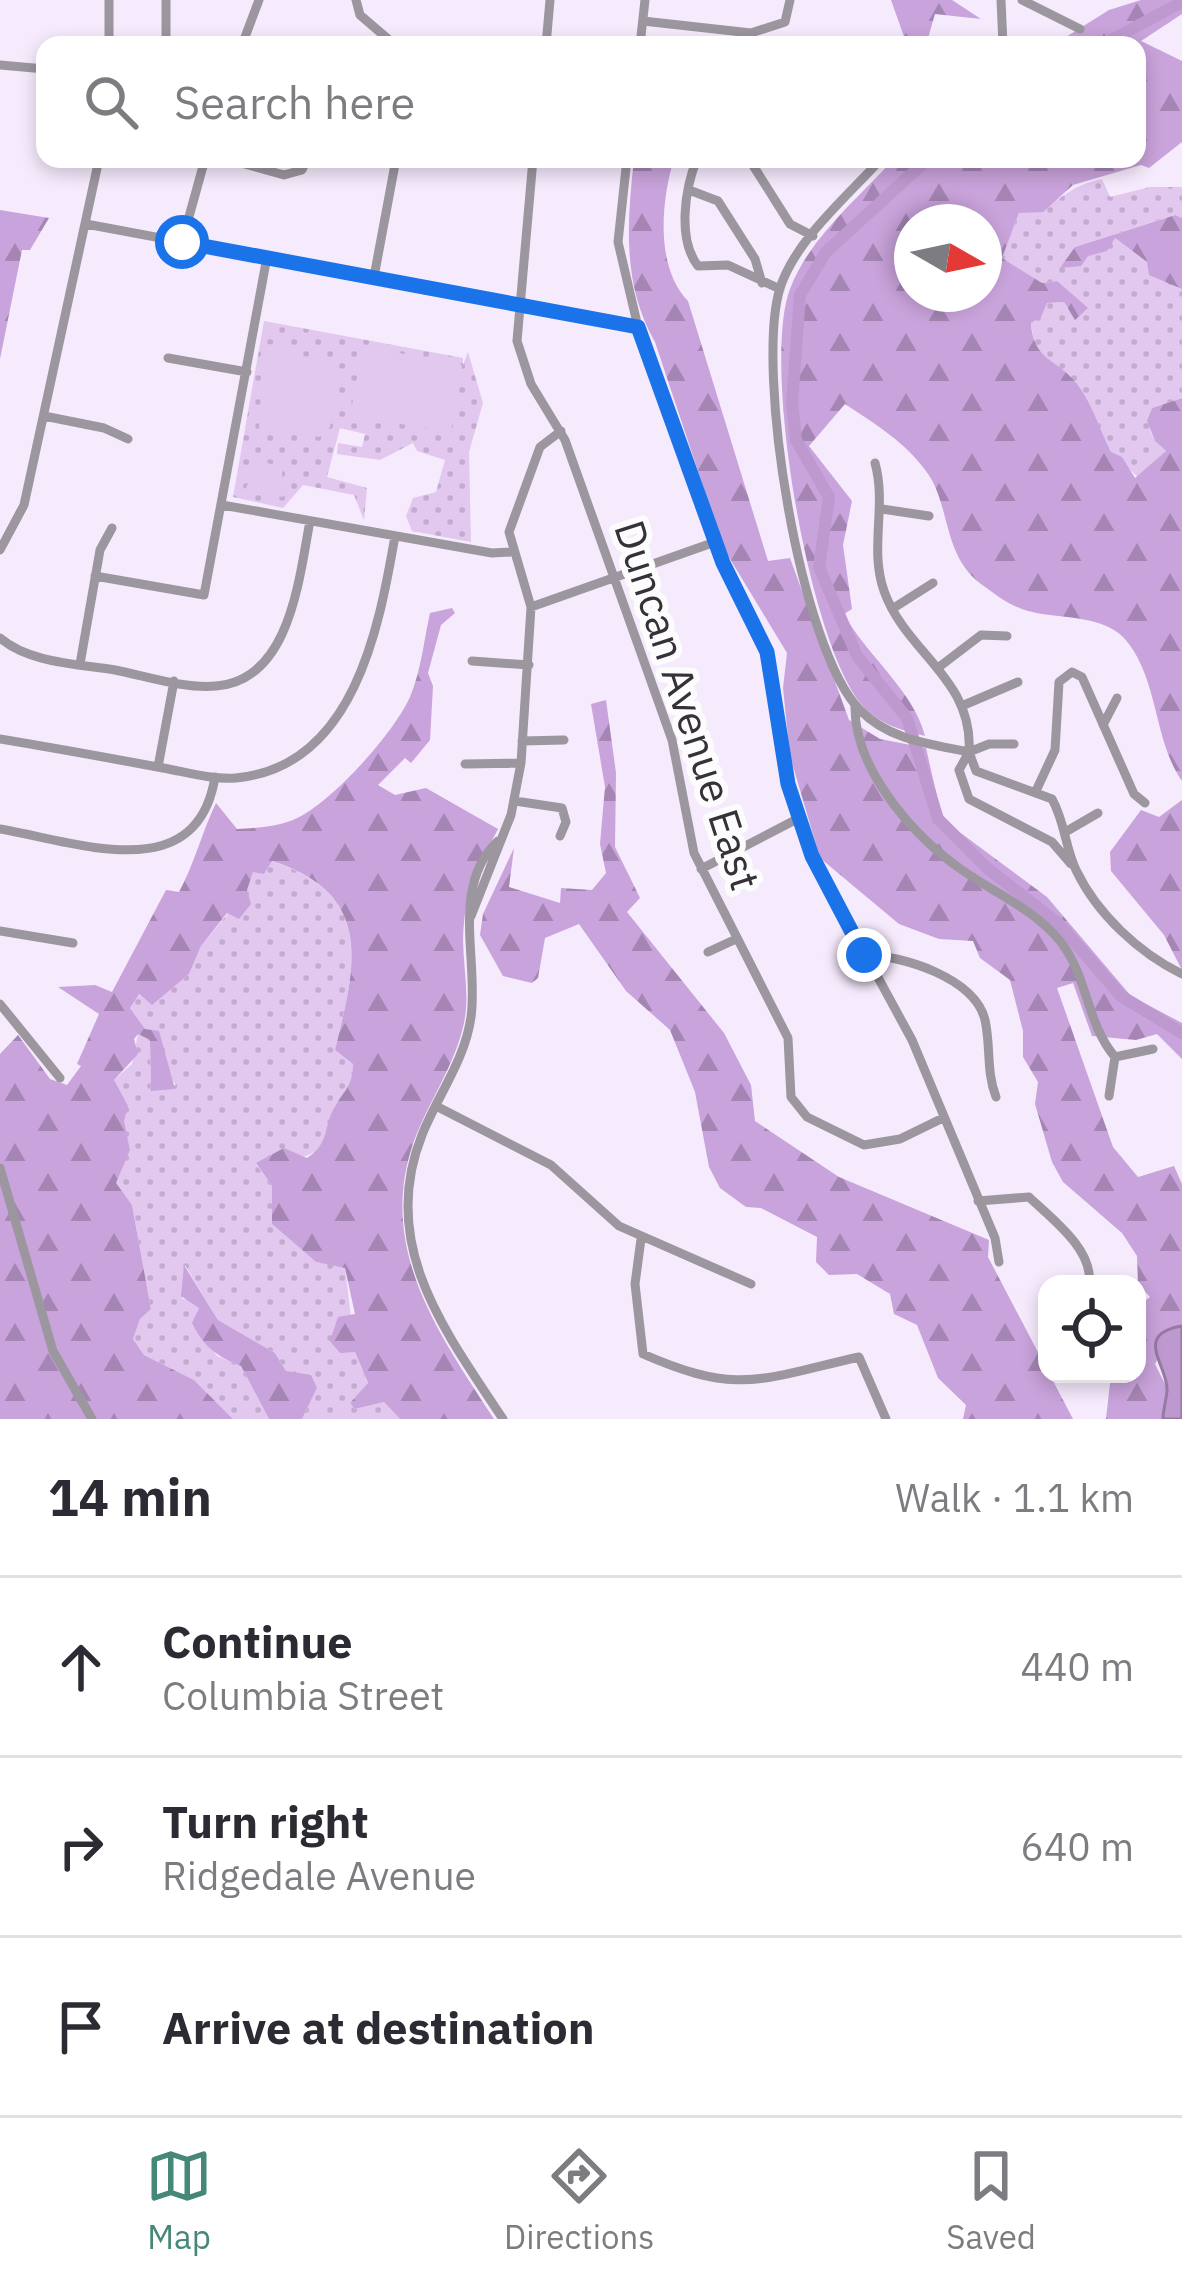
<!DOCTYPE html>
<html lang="en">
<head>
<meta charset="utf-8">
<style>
  body { margin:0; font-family:"IBM Plex Sans",sans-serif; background:#f2f2f3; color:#2b2b33 }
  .controls { position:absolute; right:36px; bottom:36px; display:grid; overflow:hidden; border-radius:24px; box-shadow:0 6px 18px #0003 }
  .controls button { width:108px; height:108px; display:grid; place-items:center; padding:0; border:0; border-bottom:3px solid #e1e1e2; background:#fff; color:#2b2b33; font:60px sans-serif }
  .compass { position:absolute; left:894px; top:204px; width:108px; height:108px; border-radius:50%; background:#fff; box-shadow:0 6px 18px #0003; rotate:99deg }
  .stop { position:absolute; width:36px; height:36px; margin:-27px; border:9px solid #1a73e8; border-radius:50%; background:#fff }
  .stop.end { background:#1a73e8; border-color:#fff; box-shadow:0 3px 12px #0008 }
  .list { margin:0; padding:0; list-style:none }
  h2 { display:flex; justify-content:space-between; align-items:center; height:156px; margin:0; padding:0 48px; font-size:51px }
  h2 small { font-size:39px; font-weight:400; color:#7c7c81 }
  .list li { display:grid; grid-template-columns:78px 1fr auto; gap:36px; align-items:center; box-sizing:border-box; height:180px; padding:0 48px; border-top:3px solid #e1e1e2 }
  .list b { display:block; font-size:45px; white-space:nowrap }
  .list p { margin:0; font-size:39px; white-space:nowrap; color:#7c7c81 }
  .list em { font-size:39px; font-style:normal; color:#7c7c81 }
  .icon { flex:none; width:66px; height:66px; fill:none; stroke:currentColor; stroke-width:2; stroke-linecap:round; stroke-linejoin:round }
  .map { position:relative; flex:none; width:1182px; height:1419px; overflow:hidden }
  .search { position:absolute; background:#fff; box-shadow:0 6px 18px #0003; left:36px; right:36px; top:36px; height:132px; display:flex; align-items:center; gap:30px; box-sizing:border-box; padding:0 42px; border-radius:24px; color:#7c7c81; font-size:45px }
  .sheet { height:696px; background:#fff }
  nav { display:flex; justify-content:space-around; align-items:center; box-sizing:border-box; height:168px; border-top:3px solid #e1e1e2; background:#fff; font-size:33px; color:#7c7c81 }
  nav a { display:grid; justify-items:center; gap:6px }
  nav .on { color:#458778 }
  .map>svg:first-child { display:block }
  .grass { fill:url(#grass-dots) }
  .forest { fill:url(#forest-firs); fill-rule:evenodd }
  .garden { fill:#e2c7ef }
  .water { fill:#be99d0; stroke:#957aa3; stroke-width:3 }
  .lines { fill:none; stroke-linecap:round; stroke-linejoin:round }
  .river { stroke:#be99d0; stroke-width:12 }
  .minor { stroke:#9c969f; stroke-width:9 }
  .route { stroke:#1a73e8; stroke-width:15 }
  .labels { text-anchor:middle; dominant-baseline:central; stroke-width:12; stroke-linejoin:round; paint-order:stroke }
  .street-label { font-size:42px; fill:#363039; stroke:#fcfcfc }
</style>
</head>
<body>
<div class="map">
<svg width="1182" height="1419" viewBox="0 0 1182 1419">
  <defs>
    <pattern id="grass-dots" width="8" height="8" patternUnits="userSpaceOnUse" patternTransform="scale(3)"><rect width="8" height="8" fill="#e2c7ef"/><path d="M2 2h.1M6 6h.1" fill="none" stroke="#c2abce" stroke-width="1.8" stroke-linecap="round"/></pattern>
    <pattern id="forest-firs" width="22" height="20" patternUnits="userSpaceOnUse" patternTransform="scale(3)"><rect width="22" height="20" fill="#c9a3db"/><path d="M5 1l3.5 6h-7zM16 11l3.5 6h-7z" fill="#a485b3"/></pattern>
  </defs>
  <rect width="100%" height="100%" fill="#f6eafd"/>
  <path class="grass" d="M1102,179L1110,197L1150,187H1182V218L1174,215L1075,247L1087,255L1115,238L1182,289V398L1152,408C1145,427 1151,439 1166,451L1139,478L1111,452L1076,383L1035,348L1031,323L1046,303L1064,302L1069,312L1057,281L1042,283L1002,258L1019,213C1057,211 1061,187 1102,179Z
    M264,321L463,358V365L468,352L483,403L469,452L471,542L412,531L406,516L413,498L436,492L445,460L417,451L413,443L380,460L337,454L338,443L362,447L365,434L340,428L327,477L367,488L364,520L354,495L303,485L283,508L233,497Z
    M271,861C375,894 356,964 335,1050L353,1064C352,1087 345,1089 334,1108C330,1117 332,1128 328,1137C315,1163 282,1159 256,1164L272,1186V1224L316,1262L345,1267L355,1352L368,1384L350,1403L355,1409L384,1402L400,1419H302L317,1388L286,1371L275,1353L218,1320L185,1265L182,1299L194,1300L199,1308L193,1323L217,1356L241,1366L269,1419H233L194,1380L144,1355L133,1339L140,1319L151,1309L132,1205L115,1183L130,1150L114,1080L132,1064L138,1034L150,1040L151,1091L176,1085L167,1072L159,1032L145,1029L130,1008L138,994L152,1004L189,974L201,946L247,890L253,871L264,874Z"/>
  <path class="forest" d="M891,0H952L981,19L935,14L926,45H907Z
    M1141,0H1182V14L1141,41L1182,61V142L1149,168L1141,165L1073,185L1043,212L1019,213L1002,258L1042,283L1057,281L1088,308L1075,320L1064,302L1047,303L1041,317L1031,323C1033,361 1058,359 1077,384C1093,405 1099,429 1111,452L1122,457L1135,478L1166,451L1155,441L1147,421L1152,408L1182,398V781C1153,740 1159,677 1124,638C1101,614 1057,619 1028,611C1010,606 996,595 981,584C943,556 950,505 928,474C907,443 875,424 845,404L809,446L852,501L843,545L852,609L844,614C866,655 914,691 925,736C901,730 878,724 862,705C809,643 761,365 790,289C808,240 857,199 892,161L1137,159V45H1053L1109,10ZM912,222H984V294H912Z
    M634,159H674C661,201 655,267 688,301L768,561L790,558L849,720L880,739L926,748L941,814L954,828L1047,897L1131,996L1182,1023V1059L1157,1034L1136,1040L1092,1036L1073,983L1057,988L1113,1147L1138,1177L1174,1166L1182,1184V1326L1175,1328L1155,1364L1167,1388L1163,1419H1106L1111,1374H1137V1307L1150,1297L1138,1284L1137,1256L1122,1233L1063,1182L1052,1162L1035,1104L1038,1082L1023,1057V1031L1010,980L980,958L973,941L939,939L899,924L820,858L790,756L783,688L787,653L724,549L655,342C622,284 627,223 634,159Z
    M0,210L49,218L30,250H22L0,359Z
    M1175,215L1182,218V289L1149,275L1147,262L1115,238L1107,251L1088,256L1081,266L1060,268L1075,247Z
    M452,608L455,613L441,625L428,673L433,686L430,740L411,763L405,758L378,785L395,795L426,788L498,829C483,858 467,889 464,923C460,956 471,990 464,1023C455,1065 429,1101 414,1141C376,1248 439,1334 494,1419H400L384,1402L355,1409L350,1403L368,1383L355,1352L340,1353L330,1341L338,1317L355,1314L345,1268L316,1262L272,1224V1186L256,1163L284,1148L307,1158C330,1143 323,1128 334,1108C345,1089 352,1087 353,1064L335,1050C356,965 375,894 272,861L264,874L253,872L247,890L251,904L239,919L227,913L201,946L189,974L152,1005L139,994L130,1008L145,1029L159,1031L175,1089L151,1091L150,1040L138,1034L134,1039L138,1054L114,1080L128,1106L124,1121L130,1150L116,1183L132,1205L151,1309L140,1319L133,1339L144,1355L194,1380L233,1419H0V1054L18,1035L50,1079L67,1085L81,1066L77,1064L99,1014L58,987L95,985L112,992L166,890L179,892C194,865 202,832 216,803L237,829C257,828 274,827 293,820C330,805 394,733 410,697C421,671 424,640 430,613Z
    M606,700L616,773L615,847L640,898L627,912L724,1033L751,1085L755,1121L839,1177L989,1240L988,1257L1073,1419H963L966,1405L938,1378L917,1325L894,1314L890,1294L857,1274L829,1275L816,1262L817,1237L761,1208L746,1207L720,1188L709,1167L695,1092L670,1030L626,991L579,924L545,938L538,978L532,983L503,976L480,935L483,914L514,848L509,887L560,903L561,888L592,890L606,873L600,844L605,787L591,704Z
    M1182,800V970L1164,935L1111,871L1110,852L1141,810L1159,817Z
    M184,1265L218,1320L275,1353L286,1371L311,1375L317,1388L302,1419H269L241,1366C216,1356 204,1347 192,1323L199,1308L181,1296Z"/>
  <path class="garden" d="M270,344L342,369L330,427L319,437L259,429L263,348Z
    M363,346L462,365L451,433L350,415Z
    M257,461L282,466L283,497L245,490Z"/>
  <path class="water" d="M1182,1326V1419H1163C1163,1409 1167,1398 1167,1389C1167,1365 1133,1334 1182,1326Z"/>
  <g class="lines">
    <path class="river" d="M1102,45L1182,2
      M928,159L826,252L800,295L792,403L796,440L829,497L819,567L857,656L907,718L938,819L987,868L1059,924L1121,996L1182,1033"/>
    <path class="minor" d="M109,0V45
      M166,0V45
      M356,0L360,15L395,45
      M1001,0L1003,45
      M1022,0L1080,29
      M643,21L751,33L785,22L790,0
      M242,45L259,0
      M546,45L550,0
      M640,45L645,0
      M0,65L45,69
      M227,159L284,175L302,170L307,159
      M533,159L517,341L531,384L565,440L672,740L694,853L788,1038L791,1097L807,1117L864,1145L900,1139L943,1118
      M627,159L618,242L638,327L723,563L767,653L788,784L812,856L912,1040L995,1238L999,1262
      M697,159C685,188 677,239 698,266L728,265L780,289
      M749,159L790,224L813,236
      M881,159C847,197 796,239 780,288C755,370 800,650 860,710C889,740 930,744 969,752L976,771L1052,799C1065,822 1065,847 1076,870C1097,914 1139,953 1182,974
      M689,190L718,201L755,259L762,283
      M86,224L638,327
      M182,242L205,159
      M374,277L396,159
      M168,358L247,372
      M44,416L104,428L128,439
      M875,463C887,506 869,549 884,591C906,653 974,679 969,752L989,744H1014
      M222,505L492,553L511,552
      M882,509L929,516
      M0,550L24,505L99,159
      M95,576L204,595L267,257
      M531,607L715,542
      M892,609L933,583
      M0,638C29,663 78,664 115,670C146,676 184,689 216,686C291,680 299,577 310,521
      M472,661L529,665
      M80,664L100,550L112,528
      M939,667L981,635L1007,636
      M964,705L1018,682
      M855,706C854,766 908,830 955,865C991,892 1031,906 1060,941C1088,976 1086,1023 1115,1057L1153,1049
      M1103,725L1117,698
      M0,739C54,748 109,758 163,768C186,772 212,780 236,778C354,767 379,628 395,536
      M522,741L564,740
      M969,752L959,770L969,799L1052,842L1071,864
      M465,764L521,763
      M158,767L174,681
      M1035,793L1055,750L1059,682L1072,672L1082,677L1134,794L1145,803
      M515,801L562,808L566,822L560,836
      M0,829C77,842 197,889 215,777
      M1067,831L1098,813
      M498,841C450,886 479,961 471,1017C465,1060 438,1095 422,1135C378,1245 445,1331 503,1419
      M701,869L799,818
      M471,916L511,815L521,763L531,607L509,532L540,447L561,431
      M0,931L73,943
      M708,952L734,940
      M864,955C902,955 975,978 985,1020C991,1047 986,1071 996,1097
      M0,1004L60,1078
      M1109,1096L1115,1057
      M436,1106L551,1165L619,1226L751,1284
      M0,1168L53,1351L92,1419
      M978,1201L1029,1197C1052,1219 1094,1250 1089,1284
      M641,1239L635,1284L643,1354C739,1396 761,1379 859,1357L886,1419"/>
  </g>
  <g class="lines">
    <path class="route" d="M182,242L638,327L723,563L767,652L788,784L812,856L864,955"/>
  </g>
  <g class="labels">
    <g class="street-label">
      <text transform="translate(688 705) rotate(72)">Duncan Avenue East</text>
    </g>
  </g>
</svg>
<div class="controls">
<button><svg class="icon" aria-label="locate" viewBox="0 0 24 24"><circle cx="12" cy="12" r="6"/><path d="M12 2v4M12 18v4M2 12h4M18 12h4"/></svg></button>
</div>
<svg class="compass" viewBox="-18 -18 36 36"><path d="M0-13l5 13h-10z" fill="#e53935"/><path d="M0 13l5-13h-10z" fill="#7c7c81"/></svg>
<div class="stop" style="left:182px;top:242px"></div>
<div class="stop end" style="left:864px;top:955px"></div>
<div class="search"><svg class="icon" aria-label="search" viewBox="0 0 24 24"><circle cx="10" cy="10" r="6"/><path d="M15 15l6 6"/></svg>Search here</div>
</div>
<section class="sheet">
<h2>14 min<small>Walk · 1.1 km</small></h2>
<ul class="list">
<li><svg class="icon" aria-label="ahead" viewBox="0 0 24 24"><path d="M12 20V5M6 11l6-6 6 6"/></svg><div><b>Continue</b><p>Columbia Street</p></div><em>440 m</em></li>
<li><svg class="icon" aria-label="right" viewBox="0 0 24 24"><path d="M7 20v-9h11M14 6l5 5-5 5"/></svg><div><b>Turn right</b><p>Ridgedale Avenue</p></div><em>640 m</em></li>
<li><svg class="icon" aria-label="arrive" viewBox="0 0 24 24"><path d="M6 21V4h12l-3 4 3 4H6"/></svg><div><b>Arrive at destination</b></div></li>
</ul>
</section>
<nav>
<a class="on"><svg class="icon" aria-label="map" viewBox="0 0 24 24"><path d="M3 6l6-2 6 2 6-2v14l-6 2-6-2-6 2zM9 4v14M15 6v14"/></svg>Map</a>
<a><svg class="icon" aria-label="directions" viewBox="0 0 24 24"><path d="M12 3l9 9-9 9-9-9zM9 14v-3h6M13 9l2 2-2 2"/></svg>Directions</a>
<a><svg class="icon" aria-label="saved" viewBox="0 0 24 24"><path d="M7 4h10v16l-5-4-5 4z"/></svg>Saved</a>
</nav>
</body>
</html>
